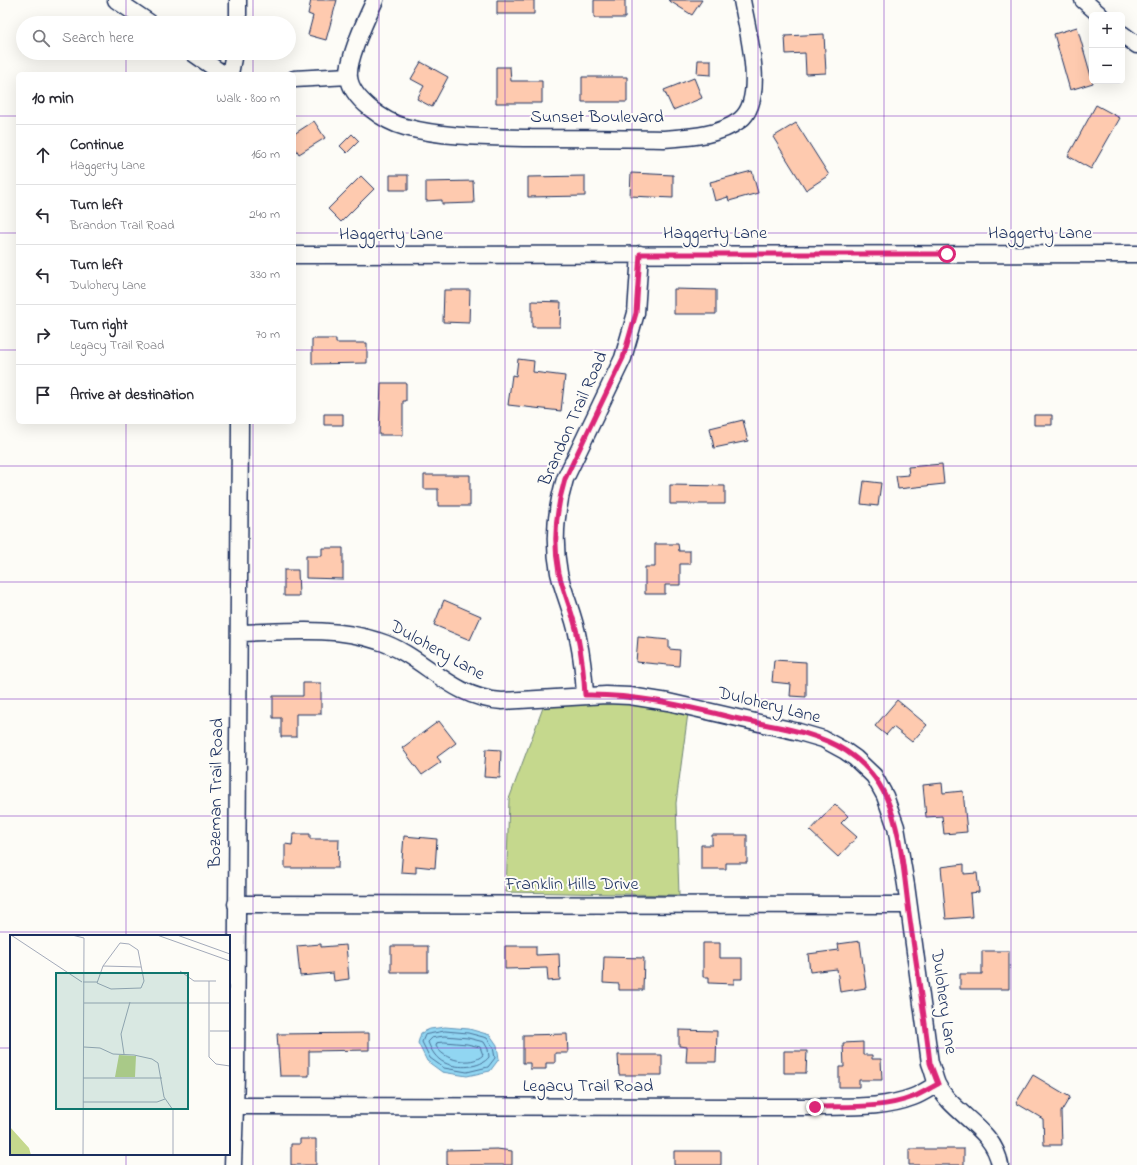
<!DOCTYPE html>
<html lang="en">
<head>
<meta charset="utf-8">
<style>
  body { margin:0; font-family:"Indie Flower",sans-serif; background:#f2f2f3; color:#2b2b33 }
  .controls { position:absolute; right:12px; top:12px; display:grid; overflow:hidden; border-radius:6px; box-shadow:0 4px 16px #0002 }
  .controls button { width:36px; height:36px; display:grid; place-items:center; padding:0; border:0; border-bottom:1px solid #e1e1e2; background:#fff; color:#2b2b33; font:20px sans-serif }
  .stop { position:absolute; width:12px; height:12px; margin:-9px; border:3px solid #db2777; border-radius:50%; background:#fff }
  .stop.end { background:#db2777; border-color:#fff; box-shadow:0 1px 4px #0008 }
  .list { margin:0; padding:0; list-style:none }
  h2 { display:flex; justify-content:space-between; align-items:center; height:52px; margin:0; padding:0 16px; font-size:17px }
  h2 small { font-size:13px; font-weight:400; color:#7c7c81 }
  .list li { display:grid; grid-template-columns:26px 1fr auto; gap:12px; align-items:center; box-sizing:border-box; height:60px; padding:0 16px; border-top:1px solid #e1e1e2 }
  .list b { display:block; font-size:15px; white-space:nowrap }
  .list p { margin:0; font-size:13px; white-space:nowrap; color:#7c7c81 }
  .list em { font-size:13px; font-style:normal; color:#7c7c81 }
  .icon { flex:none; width:22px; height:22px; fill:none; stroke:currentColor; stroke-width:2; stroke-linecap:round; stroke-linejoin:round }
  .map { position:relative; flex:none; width:1137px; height:1165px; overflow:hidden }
  .search { position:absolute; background:#fff; box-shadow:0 4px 16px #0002; left:16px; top:16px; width:280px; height:44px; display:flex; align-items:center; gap:10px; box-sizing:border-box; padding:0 14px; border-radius:22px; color:#7c7c81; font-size:15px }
  .panel { position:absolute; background:#fff; box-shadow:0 4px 16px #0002; left:16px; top:72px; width:280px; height:352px; border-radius:6px }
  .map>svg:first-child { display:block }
  .green { fill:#c5d88d; stroke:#708476 }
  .water { fill:#91d6f2; stroke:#6293b7 }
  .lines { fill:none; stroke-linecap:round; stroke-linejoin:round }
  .shore { stroke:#4a7299; stroke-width:1 }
  .building { fill:#fecaaf; stroke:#1b2f5e }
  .minor-casing { stroke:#1b2f5e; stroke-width:19 }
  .minor { stroke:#fdfcf7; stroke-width:16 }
  .route { stroke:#db2777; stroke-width:5 }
  .grid { fill:none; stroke:#7b2cbf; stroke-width:1; stroke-opacity:0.55 }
  .labels { text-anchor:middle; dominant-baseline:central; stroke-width:4; stroke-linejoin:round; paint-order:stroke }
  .street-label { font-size:18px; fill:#1b2f5e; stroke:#fdfcf7 }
  .inset-road { fill:none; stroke:#a3aaba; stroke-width:1 }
  .view { fill:#0f766e; fill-opacity:0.15; stroke:#0f766e; stroke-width:2 }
  .inset-edge { fill:none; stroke:#1b2f5e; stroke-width:2 }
</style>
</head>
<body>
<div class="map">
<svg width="1137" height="1165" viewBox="0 0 1137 1165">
  <rect width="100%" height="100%" fill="#fdfcf7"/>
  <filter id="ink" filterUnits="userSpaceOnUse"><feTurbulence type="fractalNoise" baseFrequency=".025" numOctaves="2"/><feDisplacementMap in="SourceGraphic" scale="8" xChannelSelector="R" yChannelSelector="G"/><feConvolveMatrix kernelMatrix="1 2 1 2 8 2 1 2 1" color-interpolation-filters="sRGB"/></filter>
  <g filter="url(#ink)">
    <path class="green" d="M614,702L688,713L676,803L679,895L506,892L509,799L544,705Z"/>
    <path class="water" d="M445,1027L469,1029L490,1035L497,1045L499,1059L490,1071L467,1076L442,1072L427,1061L418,1043L421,1033L430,1029Z"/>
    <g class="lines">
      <path class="shore" d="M445,1031L468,1033L487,1038L493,1047L495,1058L488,1067L467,1072L444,1068L430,1058L422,1042L425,1035Z
        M445,1036L468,1038L484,1042L488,1049L489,1057C481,1068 458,1069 445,1063C436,1059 431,1050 428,1042L432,1038Z
        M445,1042L467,1044L480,1047L483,1055C471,1067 443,1060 436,1046L437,1043Z"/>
    </g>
    <path class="building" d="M311,0H337L326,40L308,35L313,16L308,14Z
      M497,0H534V14H497Z
      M594,0H625V18H594Z
      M668,0H702L692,15Z
      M1077,27L1093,83L1070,90L1054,34Z
      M824,34L826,73L806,74L805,53L786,54L785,36Z
      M698,60H711V75L697,74Z
      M421,62L448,77L432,107L417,99L424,86L411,79Z
      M496,67H510L511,81H542V103H496Z
      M582,77H627V102H582Z
      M694,78L702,98L673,110L664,90Z
      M1096,105L1120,118L1091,169L1068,156Z
      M314,121L325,138L299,154L294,146V134Z
      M796,123L829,175L806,190L773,137Z
      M352,134L359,141L347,153L340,146Z
      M752,171L758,193L729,201L728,197L715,201L710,182Z
      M631,173L673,175V198L630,196Z
      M390,175H408V190H390Z
      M361,176L374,189L341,222L328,209Z
      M585,176V196L528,197V177Z
      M473,181L474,203L442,204V200L426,201V182Z
      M674,289L716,290V314H674Z
      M444,290H470L469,323L443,322Z
      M532,301L561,302L560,327H532Z
      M312,339H336V343H367V363L312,364Z
      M518,359L534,361L533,372L565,376L561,411L508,405L512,375L516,376Z
      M381,383H406V401H403V435H379Z
      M324,414H343V425H324Z
      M1034,415H1052V425H1034Z
      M743,420L748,441L714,448L710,428Z
      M942,464L944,484L898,489L896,476L909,475L908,467Z
      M424,475H470V506H438V489H424Z
      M864,481L881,483L878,506L861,504Z
      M670,485L725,486V504H670Z
      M655,544H678L679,551H690V564H680V585H665V594H645V567H655Z
      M322,548H343V579L306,578V556H322Z
      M284,570H298L299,596H284Z
      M444,600L481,616L470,640L434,625Z
      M638,637L669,640V649L680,650L679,666L636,662Z
      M774,660L806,662V697L790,696L791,684L772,682Z
      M303,683H321V714H296V737H281V718H273V696H303Z
      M897,700L927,725L912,742L893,727L886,735L875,726Z
      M439,721L456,743L437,757L441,762L422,775L402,748Z
      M486,749L501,750L500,778L484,777Z
      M942,783L943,793L963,791L967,832L944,834L942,816L926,817L923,785Z
      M835,804L848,816L841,823L857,837L838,857L810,831Z
      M293,834H310V839H339L338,868H285V844L292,845Z
      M712,835H747V863H726V869H701V845H712Z
      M404,836L437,839L435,868L416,866V873L401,872Z
      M964,864V874L977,873L979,892L970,893L972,917L946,919L941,867Z
      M860,941L866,988L840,992L837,969L810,972L808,954L839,950L838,944Z
      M703,943H720V958H742V979H734V984L709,983V977H703Z
      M321,944V947L346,945L349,979L334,981L333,973L300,976L297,946Z
      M391,946H428V972H391Z
      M505,946H536V955L559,954L560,980L548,981L547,968L505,969Z
      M982,951H1009V989H960V974H982Z
      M604,957L644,958L643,990H619V984L603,983Z
      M679,1030L717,1031L716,1062H686L687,1047L679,1046Z
      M369,1033V1050L309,1051V1076H280L277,1034Z
      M567,1034L568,1053H555V1063H546V1069H530V1063H523V1035Z
      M863,1042V1055H872V1059H881L882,1080H859V1087H839V1067H844L843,1043Z
      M784,1051H807L806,1073H784Z
      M618,1055H662V1075H619Z
      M1033,1075L1070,1097L1061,1112L1062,1145H1044L1043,1119L1016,1103Z
      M300,1139H316V1165H291V1144H300Z
      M497,1149L512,1151V1165H447V1150Z
      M909,1149H964V1165H909Z
      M674,1151H721V1165H674Z"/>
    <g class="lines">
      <defs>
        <path id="minor" d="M116,0L150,23
          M375,0C367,17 347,59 349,77C351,99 385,122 405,127C446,138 489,137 531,138C575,138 620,138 664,139C689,137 719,136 740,120C767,99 747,29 742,0
          M1083,0L1100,15
          M238,23V0
          M1122,34L1137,45
          M193,53L223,74
          M230,74L234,53
          M294,79L349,76
          M294,255L1137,254
          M239,633C284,632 334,626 378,641C424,655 449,698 502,701L606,695L630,696L668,702L799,732L823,739L845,751L855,758L874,776L885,796L896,827L906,885L930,1063C933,1070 934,1077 937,1084C953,1115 994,1128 1000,1165
          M585,695C584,676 582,657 578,638C574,615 564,595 559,573C553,542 556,509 565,479L623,358L636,313L640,254
          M236,904L908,905
          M235,1106L815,1107C847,1106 882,1109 913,1097C921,1094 930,1088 937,1084
          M233,1165L236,1077L240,422"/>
      </defs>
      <use href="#minor" class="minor-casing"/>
      <use href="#minor" class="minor"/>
    </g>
  </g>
  <g class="lines" filter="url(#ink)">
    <path class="route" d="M815,1107C847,1106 882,1109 913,1097C921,1094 930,1088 938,1084L930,1063C924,1010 915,958 908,905C904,872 901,838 890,807C882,784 866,764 846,751C815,731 775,727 739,719C688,707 638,694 585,695C584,676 582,657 578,638C574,615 564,595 559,573C553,542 556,509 565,479L623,358L636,313L640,254H947"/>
  </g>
  <path class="grid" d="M126,0V23M253,0V23M379,0V1165M505,0V1165M632,0V1165M758,0V1165M884,0V1165M1011,0V1165M126,53V74M253,53V74M0,116H18M294,116H1137M0,233H18M294,233H1137M0,350H18M294,350H1137M126,422V936M253,422V1165M0,466H1137M0,582H1137M0,699H1137M0,816H1137M0,932H1137M0,1048H11M229,1048H1137M126,1154V1165"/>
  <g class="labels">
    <g class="street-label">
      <text x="597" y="118">Sunset Boulevard</text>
      <text x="715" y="234">Haggerty Lane</text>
      <text x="1040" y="234">Haggerty Lane</text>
      <text x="391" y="235">Haggerty Lane</text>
      <text transform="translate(574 419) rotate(-66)">Brandon Trail Road</text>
      <text transform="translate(437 651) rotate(29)">Dulohery Lane</text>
      <text transform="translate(769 706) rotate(14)">Dulohery Lane</text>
      <text transform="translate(217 793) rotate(-89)">Bozeman Trail Road</text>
      <text x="572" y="885">Franklin Hills Drive</text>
      <text transform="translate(943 1002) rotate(82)">Dulohery Lane</text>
      <text x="588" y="1087">Legacy Trail Road</text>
    </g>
  </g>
  <g transform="translate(10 935)">
    <rect width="220" height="220" fill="#fdfcf7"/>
    <path d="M109,120L126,121L125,142H105ZM0,192L19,213L21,220H0Z" fill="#c5d88d"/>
    <path class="inset-road" d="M1,0L72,47M62,0L74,3L73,220M147,0L220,26M167,0L220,19M110,8L119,9L128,15L134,46L131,53L101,54L87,48L93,31ZM93,31L131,32M170,36L184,46H206M199,46V122L206,129L220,131M73,47H87M74,68H220M200,96H220M74,112L90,113L103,119L124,120L142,124L148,128L154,162L163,175V220M114,119L111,99L120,67M73,143H152M73,167H147L155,164"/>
    <path class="view" d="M46,38H178V174H46Z"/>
    <rect width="220" height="220" class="inset-edge"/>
  </g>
</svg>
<div class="controls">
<button>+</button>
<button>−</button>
</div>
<div class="stop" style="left:947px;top:254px"></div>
<div class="stop end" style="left:815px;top:1107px"></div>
<div class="search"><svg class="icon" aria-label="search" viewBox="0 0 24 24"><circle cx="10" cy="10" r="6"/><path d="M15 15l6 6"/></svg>Search here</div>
<section class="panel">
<h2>10 min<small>Walk · 800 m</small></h2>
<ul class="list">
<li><svg class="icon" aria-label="ahead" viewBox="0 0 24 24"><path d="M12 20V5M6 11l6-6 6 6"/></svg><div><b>Continue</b><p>Haggerty Lane</p></div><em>160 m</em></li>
<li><svg class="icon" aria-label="left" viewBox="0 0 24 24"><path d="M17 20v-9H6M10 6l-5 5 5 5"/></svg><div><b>Turn left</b><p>Brandon Trail Road</p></div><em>240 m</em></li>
<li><svg class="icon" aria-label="left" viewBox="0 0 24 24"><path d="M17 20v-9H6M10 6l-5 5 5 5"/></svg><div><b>Turn left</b><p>Dulohery Lane</p></div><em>330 m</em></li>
<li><svg class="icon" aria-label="right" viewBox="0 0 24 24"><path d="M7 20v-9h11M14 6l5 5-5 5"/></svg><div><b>Turn right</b><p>Legacy Trail Road</p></div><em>70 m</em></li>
<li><svg class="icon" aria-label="arrive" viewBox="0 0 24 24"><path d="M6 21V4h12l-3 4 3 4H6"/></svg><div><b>Arrive at destination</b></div></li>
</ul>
</section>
</div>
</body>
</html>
